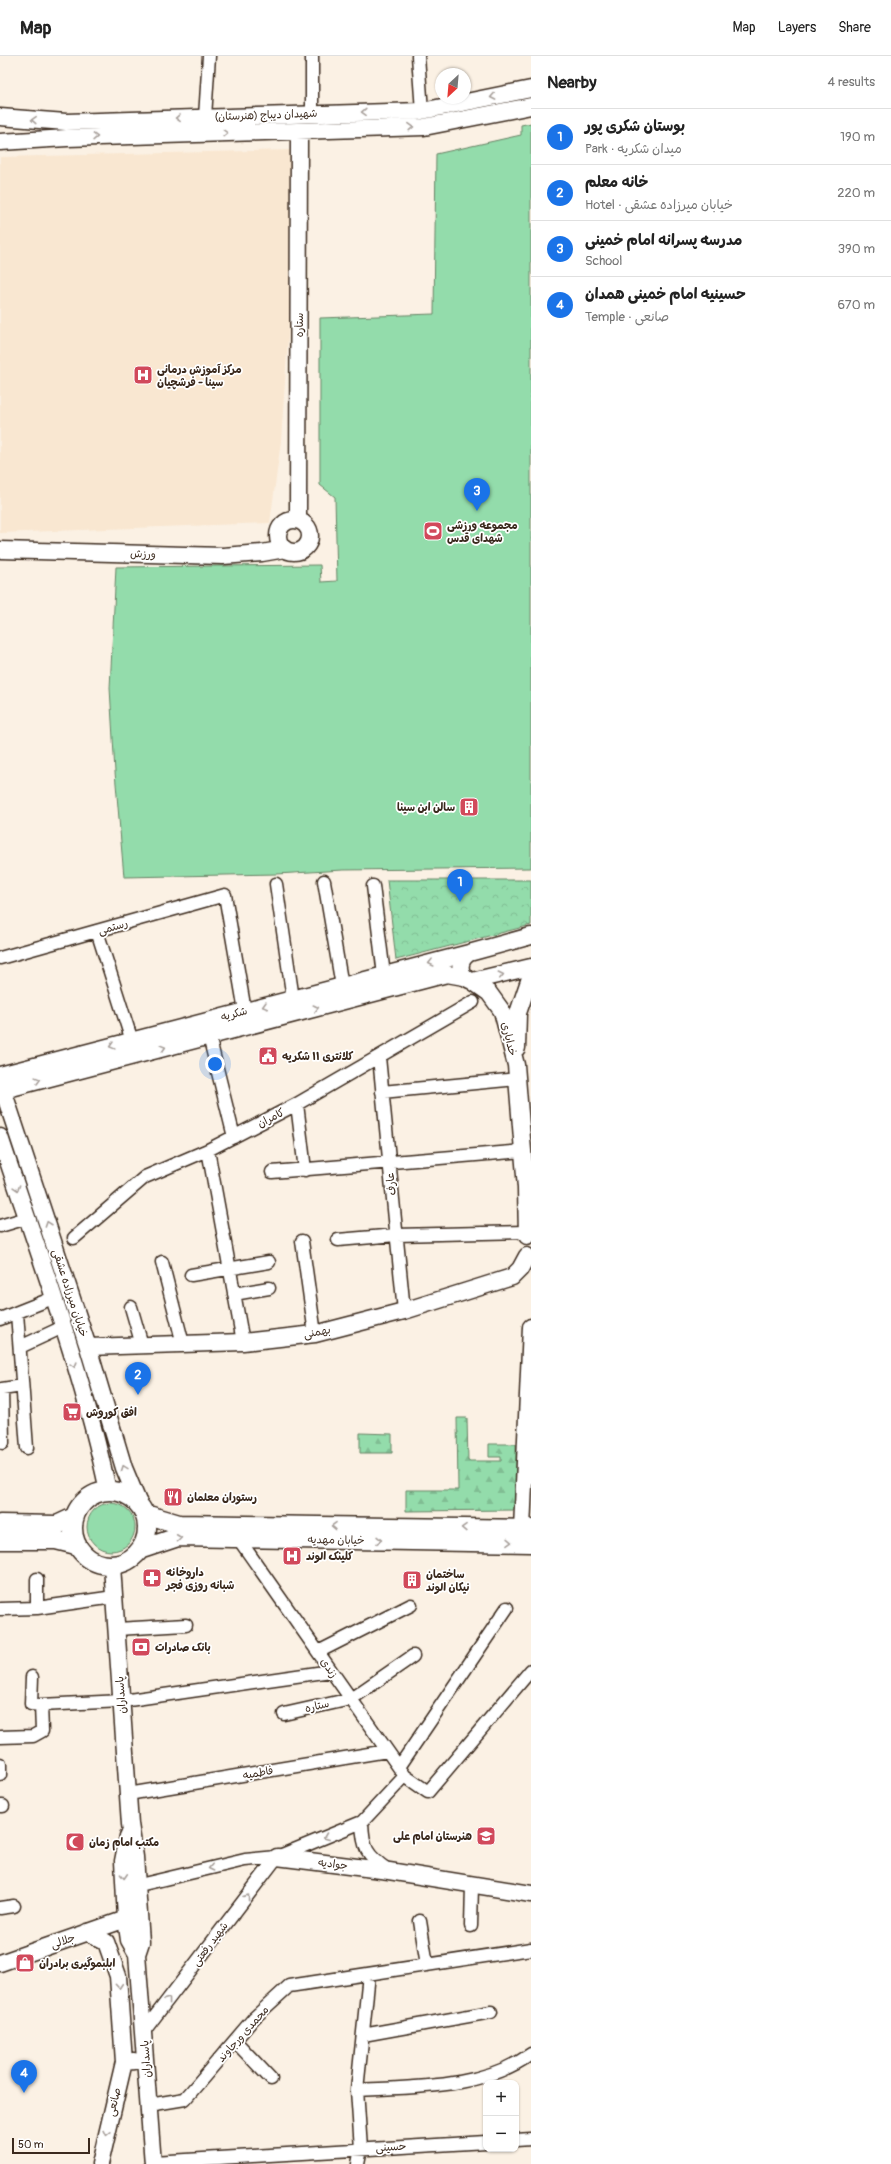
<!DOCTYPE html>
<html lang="en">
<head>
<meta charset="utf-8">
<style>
  body { margin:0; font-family:Pangolin,"Playpen Sans Arabic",sans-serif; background:#f6f6f6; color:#222 }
  .controls { position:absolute; right:12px; bottom:12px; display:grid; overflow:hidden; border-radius:8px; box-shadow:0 1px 3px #0004 }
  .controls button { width:36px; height:36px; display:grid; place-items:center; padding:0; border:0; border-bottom:1px solid #e0e0e0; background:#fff; color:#222; font:20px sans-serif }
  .compass { position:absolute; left:435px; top:12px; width:36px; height:36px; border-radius:50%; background:#fff; box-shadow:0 1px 3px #0004; rotate:206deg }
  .scale { position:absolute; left:12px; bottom:10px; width:78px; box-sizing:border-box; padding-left:4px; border:2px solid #3b2a1e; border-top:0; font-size:11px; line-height:14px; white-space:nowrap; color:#3b2a1e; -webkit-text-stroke:3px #fff; paint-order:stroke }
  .you { position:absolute; left:215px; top:1008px; width:14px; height:14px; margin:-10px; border:3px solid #fff; border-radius:50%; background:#1a73e8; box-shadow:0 0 0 6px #1a73e833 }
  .badge { display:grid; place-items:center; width:26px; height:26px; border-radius:50%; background:#1a73e8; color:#fff; font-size:13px; font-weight:700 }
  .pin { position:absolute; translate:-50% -33px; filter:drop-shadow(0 1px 2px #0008) }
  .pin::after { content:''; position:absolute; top:21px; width:14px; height:12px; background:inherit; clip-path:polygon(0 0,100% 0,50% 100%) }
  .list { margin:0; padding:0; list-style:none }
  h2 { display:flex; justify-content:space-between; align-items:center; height:52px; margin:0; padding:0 16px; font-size:17px }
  h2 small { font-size:13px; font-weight:400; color:#767676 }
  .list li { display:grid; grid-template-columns:26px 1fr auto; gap:12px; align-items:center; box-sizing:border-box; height:56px; padding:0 16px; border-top:1px solid #e0e0e0 }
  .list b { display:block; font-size:15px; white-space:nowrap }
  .list p { margin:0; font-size:13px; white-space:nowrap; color:#767676 }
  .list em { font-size:13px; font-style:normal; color:#767676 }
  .map { position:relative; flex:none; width:531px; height:2108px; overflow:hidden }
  header { display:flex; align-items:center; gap:24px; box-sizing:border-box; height:56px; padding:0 20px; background:#fff; border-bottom:1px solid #e0e0e0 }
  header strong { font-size:19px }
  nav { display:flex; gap:22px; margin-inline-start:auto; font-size:14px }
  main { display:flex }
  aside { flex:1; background:#fff }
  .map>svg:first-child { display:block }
  .built { fill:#f9e7d1 }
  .grass { fill:#93dcab; stroke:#678364 }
  .forest { fill:url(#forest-firs); stroke:#678364 }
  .park { fill:url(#park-crowns); stroke:#678364 }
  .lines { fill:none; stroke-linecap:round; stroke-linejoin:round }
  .street-casing { stroke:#3b2a1e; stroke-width:15 }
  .secondary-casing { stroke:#3b2a1e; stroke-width:19 }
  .primary-casing { stroke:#3b2a1e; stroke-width:21 }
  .street { stroke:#fff; stroke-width:12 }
  .secondary { stroke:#fff; stroke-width:16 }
  .primary { stroke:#fff; stroke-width:18 }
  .oneway { stroke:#a79f9a }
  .labels { text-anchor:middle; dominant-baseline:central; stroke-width:3.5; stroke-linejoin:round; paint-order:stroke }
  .street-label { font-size:11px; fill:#3b2a1e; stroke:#fff }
  .poi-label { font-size:11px; font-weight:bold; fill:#3b2a1e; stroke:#fff; text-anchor:start }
</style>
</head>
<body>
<header>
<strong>Map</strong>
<nav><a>Map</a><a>Layers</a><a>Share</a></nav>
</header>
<main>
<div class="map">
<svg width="531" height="2108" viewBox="0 0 531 2108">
  <defs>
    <pattern id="forest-firs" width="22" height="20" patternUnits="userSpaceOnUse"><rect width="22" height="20" fill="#93dcab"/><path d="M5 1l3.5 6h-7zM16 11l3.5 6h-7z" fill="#80bd93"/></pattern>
    <pattern id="park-crowns" width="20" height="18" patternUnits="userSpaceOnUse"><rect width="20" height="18" fill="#93dcab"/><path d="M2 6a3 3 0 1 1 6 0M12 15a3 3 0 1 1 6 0" fill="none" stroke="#80bd93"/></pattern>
  </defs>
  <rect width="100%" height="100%" fill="#fbf1e4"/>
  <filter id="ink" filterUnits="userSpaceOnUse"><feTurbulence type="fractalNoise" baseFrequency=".025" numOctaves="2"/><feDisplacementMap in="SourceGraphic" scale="8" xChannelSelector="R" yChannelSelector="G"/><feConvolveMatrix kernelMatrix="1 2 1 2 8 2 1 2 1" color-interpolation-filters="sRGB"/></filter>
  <g filter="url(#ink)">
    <path class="built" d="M290,94V252L281,385L270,467L0,477V101Z"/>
    <path class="grass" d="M531,67V812L343,814L277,818L124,821L115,716L110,632L116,511L320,509L321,526L337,525L335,441L320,429V262L434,258L436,98L521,79V69Z
      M87 1471a24 24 0 1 1 48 0a24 24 0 1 1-48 0Z"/>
    <path class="forest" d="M457,1362H467L468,1405H501V1401H489V1388H516L517,1454L406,1455V1434H458Z
      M360,1377L392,1378V1397H360Z"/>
    <path class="park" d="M387,824H531V869L396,904Z"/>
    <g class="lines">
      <defs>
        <path id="street" d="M418,0L422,55
          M312,58V0
          M205,61L209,0
          M324,825L342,930
          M276,828L293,943
          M373,830L384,919
          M97,875L132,985
          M0,902L225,839L245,955
          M209,980L234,1081
          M379,1001L404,1255
          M382,1036L518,1023
          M297,1048L305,1114
          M208,1094L243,1286
          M272,1116L523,1095
          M0,1170L27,1162
          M74,1182L145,1121L208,1094L297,1048L473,946
          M338,1184L396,1179L526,1176
          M302,1185L315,1278
          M162,1206L183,1288
          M191,1219L269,1206
          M234,1238L269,1232
          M131,1251L142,1289
          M17,1257L27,1392
          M0,1263L53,1242
          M20,1291L63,1271
          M3,1387L2,1333L22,1330
          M238,1482L405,1720L428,1736L531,1614
          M37,1523V1552
          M0,1553L37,1552L114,1541
          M117,1573L186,1569
          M318,1596L411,1549
          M32,1621L31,1648L41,1649
          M284,1658L351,1643L413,1600
          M0,1681L33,1680L42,1675L41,1649L122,1645L331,1615
          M0,1708V1719
          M399,1711L507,1552
          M128,1738L387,1695
          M0,1750H3
          M362,1766C363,1792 366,1799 388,1814
          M135,1830L245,1804L277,1801L362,1766L405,1720
          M0,1852L14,1850
          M420,1865L427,1909
          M471,1870L472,1829
          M144,1975L277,1801
          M363,1979L491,1956
          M235,1985L271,2023
          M357,2034C414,2031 483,2033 531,1998
          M149,2049L185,2043L254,1962L289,1930L531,1893
          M516,2084L531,2083
          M153,2106L486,2086
          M358,2108L361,2093L357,2034L369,1918"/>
        <path id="secondary" d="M0,61L66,66L422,55L531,33
          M0,86L67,82L424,71L531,50
          M298,464L299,75
          M278 480a16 16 0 1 1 32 0a16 16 0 1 1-32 0Z
          M0,494L223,500L262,497L285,493
          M531,880L469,897C457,905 458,920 472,925L531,911
          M472,925L489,937L502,955L516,1009L526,1132L527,1180
          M517,992L518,957L531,919
          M0,1019L469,897
          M0,1025L88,1291L124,1412L139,1448
          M0,1035L447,918L464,921
          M0,1081C38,1197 83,1315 108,1435
          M88,1291L243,1286L315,1278L404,1255L512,1221L520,1213L527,1200
          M522,1473L531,1271
          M112,1510L130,1768L135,1801L141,1886L137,1898
          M128,1780L123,1805L126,1863L129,1884L137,1898L153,2108
          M277,1801L389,1815L531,1838
          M87,1876L106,1886L118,1920L124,2006
          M0,1907L126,1863
          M100,2108L124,2006L134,2005"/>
        <path id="primary" d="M73 1472a37 37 0 1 1 74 0a37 37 0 1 1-74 0Z
          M145,1458L179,1468L531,1473
          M0,1468L57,1469L74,1461
          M0,1484H56L76,1489
          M142,1493L178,1481L531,1487"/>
      </defs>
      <use href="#street" class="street-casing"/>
      <use href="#secondary" class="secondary-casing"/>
      <use href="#primary" class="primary-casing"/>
      <use href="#street" class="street"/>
      <use href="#secondary" class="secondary"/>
      <use href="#primary" class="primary"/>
    </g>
    <defs><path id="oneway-chevron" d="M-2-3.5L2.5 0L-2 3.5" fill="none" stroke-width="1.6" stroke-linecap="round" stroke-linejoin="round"/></defs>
    <g class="oneway">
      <use href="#oneway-chevron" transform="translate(493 41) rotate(169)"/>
      <use href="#oneway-chevron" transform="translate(364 56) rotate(178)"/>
      <use href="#oneway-chevron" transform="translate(178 62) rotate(178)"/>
      <use href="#oneway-chevron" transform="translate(34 64) rotate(-177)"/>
      <use href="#oneway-chevron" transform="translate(411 71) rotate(-2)"/>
      <use href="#oneway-chevron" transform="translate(225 77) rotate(-2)"/>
      <use href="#oneway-chevron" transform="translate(95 81) rotate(-1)"/>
      <use href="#oneway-chevron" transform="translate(431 907) rotate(166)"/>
      <use href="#oneway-chevron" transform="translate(501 919) rotate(-13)"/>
      <use href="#oneway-chevron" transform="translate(265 950) rotate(165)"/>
      <use href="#oneway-chevron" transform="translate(316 952) rotate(-14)"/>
      <use href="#oneway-chevron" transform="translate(112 990) rotate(165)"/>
      <use href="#oneway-chevron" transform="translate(163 992) rotate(-15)"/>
      <use href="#oneway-chevron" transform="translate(38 1024) rotate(-15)"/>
      <use href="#oneway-chevron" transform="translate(17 1132) rotate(72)"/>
      <use href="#oneway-chevron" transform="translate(48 1168) rotate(-109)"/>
      <use href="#oneway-chevron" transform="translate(74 1309) rotate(74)"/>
      <use href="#oneway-chevron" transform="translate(124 1412) rotate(-110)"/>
      <use href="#oneway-chevron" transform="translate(334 1470) rotate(-179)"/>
      <use href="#oneway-chevron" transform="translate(464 1472) rotate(-179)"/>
      <use href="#oneway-chevron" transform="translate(179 1482) rotate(-7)"/>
      <use href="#oneway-chevron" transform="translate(379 1484) rotate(1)"/>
      <use href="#oneway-chevron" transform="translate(509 1486) rotate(1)"/>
      <use href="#oneway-chevron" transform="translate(326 1781) rotate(158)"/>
      <use href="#oneway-chevron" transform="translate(211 1812) rotate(167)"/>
      <use href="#oneway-chevron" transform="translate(124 1820) rotate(87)"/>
      <use href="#oneway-chevron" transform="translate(247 1841) rotate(-53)"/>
      <use href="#oneway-chevron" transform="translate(119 1930) rotate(85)"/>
      <use href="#oneway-chevron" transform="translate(168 1944) rotate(-53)"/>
      <use href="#oneway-chevron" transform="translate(107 2077) rotate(103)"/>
    </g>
  </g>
  <defs>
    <symbol id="hospital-square" viewBox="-11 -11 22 22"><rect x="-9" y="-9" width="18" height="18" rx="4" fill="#d1495b" stroke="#fff"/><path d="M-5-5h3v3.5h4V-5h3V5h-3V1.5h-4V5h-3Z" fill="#fff"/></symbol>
    <symbol id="stadium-square" viewBox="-11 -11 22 22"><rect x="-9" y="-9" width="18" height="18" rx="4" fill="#d1495b" stroke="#fff"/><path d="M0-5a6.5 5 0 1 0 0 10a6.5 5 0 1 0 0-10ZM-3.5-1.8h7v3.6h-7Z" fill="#fff"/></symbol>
    <symbol id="building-square" viewBox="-11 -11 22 22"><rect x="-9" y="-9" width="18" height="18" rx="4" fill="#d1495b" stroke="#fff"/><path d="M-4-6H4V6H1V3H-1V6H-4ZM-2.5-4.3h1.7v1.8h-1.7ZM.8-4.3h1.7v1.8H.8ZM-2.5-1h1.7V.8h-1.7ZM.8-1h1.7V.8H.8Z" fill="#fff"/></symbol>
    <symbol id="civic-square" viewBox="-11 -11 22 22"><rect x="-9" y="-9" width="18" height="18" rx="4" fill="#d1495b" stroke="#fff"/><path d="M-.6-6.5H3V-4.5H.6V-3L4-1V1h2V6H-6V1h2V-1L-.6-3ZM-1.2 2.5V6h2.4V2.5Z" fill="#fff"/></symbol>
    <symbol id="supermarket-square" viewBox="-11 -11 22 22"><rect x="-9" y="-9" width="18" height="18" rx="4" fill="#d1495b" stroke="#fff"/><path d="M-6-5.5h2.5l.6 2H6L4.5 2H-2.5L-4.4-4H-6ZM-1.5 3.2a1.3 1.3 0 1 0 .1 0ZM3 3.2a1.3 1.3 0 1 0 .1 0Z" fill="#fff"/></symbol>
    <symbol id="restaurant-square" viewBox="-11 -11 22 22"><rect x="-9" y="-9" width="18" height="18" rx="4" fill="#d1495b" stroke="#fff"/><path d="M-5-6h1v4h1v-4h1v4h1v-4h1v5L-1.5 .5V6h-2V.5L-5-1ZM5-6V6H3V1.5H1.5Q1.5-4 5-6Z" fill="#fff"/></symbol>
    <symbol id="pharmacy-square" viewBox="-11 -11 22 22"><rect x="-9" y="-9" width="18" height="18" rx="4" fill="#d1495b" stroke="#fff"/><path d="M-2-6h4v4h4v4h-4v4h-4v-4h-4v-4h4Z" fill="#fff"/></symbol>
    <symbol id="bank-square" viewBox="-11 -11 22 22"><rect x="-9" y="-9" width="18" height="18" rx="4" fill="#d1495b" stroke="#fff"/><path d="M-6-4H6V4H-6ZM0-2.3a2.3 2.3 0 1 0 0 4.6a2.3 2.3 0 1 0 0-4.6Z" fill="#fff"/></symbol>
    <symbol id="school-square" viewBox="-11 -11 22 22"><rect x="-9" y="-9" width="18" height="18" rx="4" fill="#d1495b" stroke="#fff"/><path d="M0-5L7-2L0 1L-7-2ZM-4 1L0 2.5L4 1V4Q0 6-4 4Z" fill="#fff"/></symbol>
    <symbol id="mosque-square" viewBox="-11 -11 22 22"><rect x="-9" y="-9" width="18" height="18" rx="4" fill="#d1495b" stroke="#fff"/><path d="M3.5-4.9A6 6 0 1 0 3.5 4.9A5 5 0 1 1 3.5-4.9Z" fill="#fff"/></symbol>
    <symbol id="shop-square" viewBox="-11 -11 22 22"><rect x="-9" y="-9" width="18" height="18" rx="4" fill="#d1495b" stroke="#fff"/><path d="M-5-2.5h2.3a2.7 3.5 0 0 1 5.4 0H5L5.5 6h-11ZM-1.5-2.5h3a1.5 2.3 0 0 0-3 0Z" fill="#fff"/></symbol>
  </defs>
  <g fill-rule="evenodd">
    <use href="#hospital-square" x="132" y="308" width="22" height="22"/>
    <use href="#stadium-square" x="422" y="464" width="22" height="22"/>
    <use href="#building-square" x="458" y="740" width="22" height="22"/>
    <use href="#civic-square" x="257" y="989" width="22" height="22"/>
    <use href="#supermarket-square" x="61" y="1345" width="22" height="22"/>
    <use href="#restaurant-square" x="162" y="1430" width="22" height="22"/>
    <use href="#hospital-square" x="281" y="1489" width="22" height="22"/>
    <use href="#pharmacy-square" x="141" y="1511" width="22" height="22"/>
    <use href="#building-square" x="401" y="1513" width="22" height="22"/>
    <use href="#bank-square" x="130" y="1580" width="22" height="22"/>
    <use href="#school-square" x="475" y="1769" width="22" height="22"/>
    <use href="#mosque-square" x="64" y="1775" width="22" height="22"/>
    <use href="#shop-square" x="14" y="1896" width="22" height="22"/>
  </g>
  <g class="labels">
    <g class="street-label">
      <text transform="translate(266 59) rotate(-2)">شهیدان دیباج (هنرستان)</text>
      <text transform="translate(299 269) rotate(-90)">ستاره</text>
      <text transform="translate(143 498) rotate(2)">ورزش</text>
      <text transform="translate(113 871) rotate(-16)">رستمی</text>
      <text transform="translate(234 958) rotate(-15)">شکریه</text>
      <text transform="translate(509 983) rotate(76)">خدایاری</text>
      <text transform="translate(271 1062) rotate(-27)">کامران</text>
      <text transform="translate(391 1128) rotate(-96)">عارف</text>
      <text transform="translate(70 1237) rotate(72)">خیابان میرزاده عشقی</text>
      <text transform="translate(317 1276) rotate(-11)">بهمنی</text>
      <text transform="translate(336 1484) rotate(1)">خیابان مهدیه</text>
      <text transform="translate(329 1612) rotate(55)">زندی</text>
      <text transform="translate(121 1639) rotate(-94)">پاسداران</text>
      <text transform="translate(317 1650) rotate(-13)">ستاره</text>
      <text transform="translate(258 1717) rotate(-10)">فاطمیه</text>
      <text transform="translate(333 1808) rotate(7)">جوادیه</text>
      <text transform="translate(63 1885) rotate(-19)">جلالی</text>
      <text transform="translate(210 1888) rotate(-53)">شهید رفعتی</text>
      <text transform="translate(243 1978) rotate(-48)">محمدی ورجاوند</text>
      <text transform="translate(146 2003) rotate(-94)">پاسداران</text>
      <text transform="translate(114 2046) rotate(-77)">صانعی</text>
      <text transform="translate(391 2091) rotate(-3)">حسینی</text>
    </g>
    <g class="poi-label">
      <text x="157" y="313">مرکز آموزش درمانی<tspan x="157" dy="13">سینا - فرشچیان</tspan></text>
      <text x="447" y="469">مجموعه ورزشی<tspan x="447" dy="13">شهدای قدس</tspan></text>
      <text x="455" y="751" text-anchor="end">سالن ابن سینا</text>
      <text x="282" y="1000">کلانتری ۱۱ شکریه</text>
      <text x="86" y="1356">افق کوروش</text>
      <text x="187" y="1441">رستوران معلمان</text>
      <text x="306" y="1500">کلینک الوند</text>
      <text x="166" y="1516">داروخانه<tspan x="166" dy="13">شبانه روزی فجر</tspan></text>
      <text x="426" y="1518">ساختمان<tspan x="426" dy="13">نیکان الوند</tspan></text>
      <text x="155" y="1591">بانک صادرات</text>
      <text x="472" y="1780" text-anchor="end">هنرستان امام علی</text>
      <text x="89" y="1786">مکتب امام زمان</text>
      <text x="39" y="1907">ابلبموگیری برادران</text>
    </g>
  </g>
</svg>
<div class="controls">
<button>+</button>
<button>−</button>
</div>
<svg class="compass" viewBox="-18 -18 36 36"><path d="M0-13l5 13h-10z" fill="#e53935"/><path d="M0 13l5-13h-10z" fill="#767676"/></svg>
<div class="scale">50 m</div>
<div class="you"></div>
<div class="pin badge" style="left:460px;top:846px">1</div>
<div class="pin badge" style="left:138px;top:1339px">2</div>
<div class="pin badge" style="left:477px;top:455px">3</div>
<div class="pin badge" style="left:24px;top:2037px">4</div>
</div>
<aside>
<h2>Nearby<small>4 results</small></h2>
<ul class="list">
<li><span class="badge">1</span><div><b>بوستان شکری پور</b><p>Park · میدان شکریه</p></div><em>190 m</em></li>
<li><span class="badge">2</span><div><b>خانه معلم</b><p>Hotel · خیابان میرزاده عشقی</p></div><em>220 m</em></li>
<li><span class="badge">3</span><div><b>مدرسه پسرانه امام خمینی</b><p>School</p></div><em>390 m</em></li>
<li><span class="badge">4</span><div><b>حسینیه امام خمینی همدان</b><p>Temple · صانعی</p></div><em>670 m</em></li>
</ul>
</aside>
</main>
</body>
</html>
